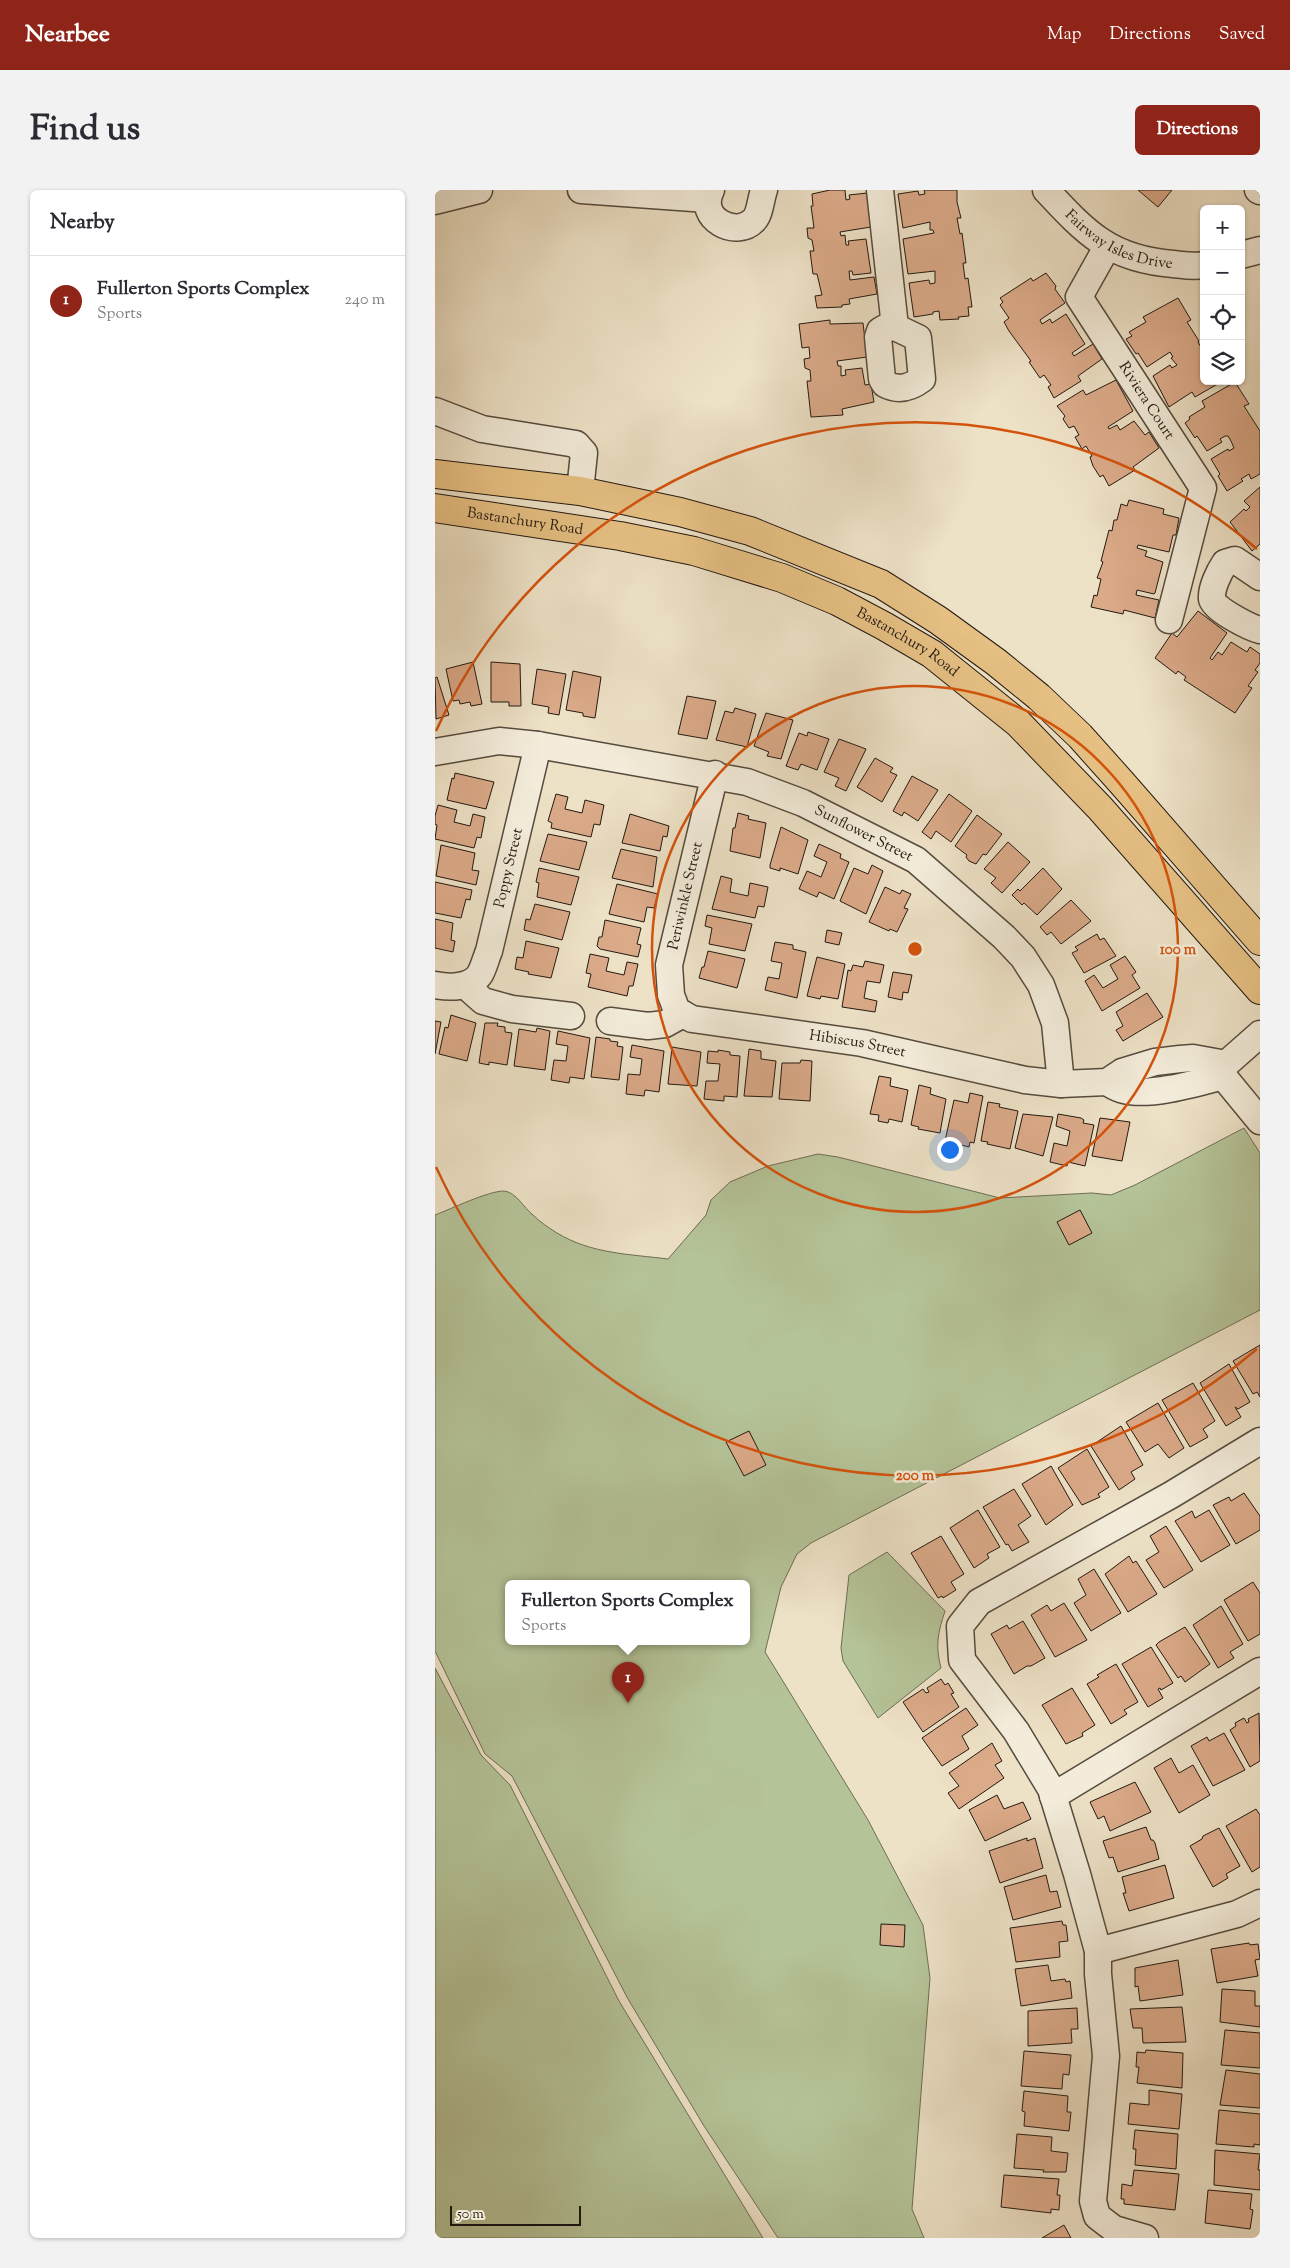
<!DOCTYPE html>
<html lang="en">
<head>
<meta charset="utf-8">
<style>
  body { margin:0; font-family:"Sorts Mill Goudy",serif; background:#f2f2f3; color:#2b2b33 }
  .controls { position:absolute; right:15px; top:15px; display:grid; overflow:hidden; border-radius:8px; box-shadow:0 1px 4px #0004 }
  .controls button { width:45px; height:45px; display:grid; place-items:center; padding:0; border:0; border-bottom:1px solid #e1e1e2; background:#fff; color:#2b2b33; font:25px sans-serif }
  .scale { position:absolute; left:15px; bottom:12px; width:131px; box-sizing:border-box; padding-left:5px; border:2px solid #231911; border-top:0; font-size:14px; line-height:18px; white-space:nowrap; color:#231911; -webkit-text-stroke:4px #f3ecda; paint-order:stroke }
  .you { position:absolute; left:514px; top:959px; width:18px; height:18px; margin:-12px; border:4px solid #fff; border-radius:50%; background:#1a73e8; box-shadow:0 0 0 8px #1a73e833 }
  .badge { display:grid; place-items:center; width:32px; height:32px; border-radius:50%; background:#8f2418; color:#fff; font-size:16px; font-weight:700 }
  .pin { position:absolute; translate:-50% -41px; filter:drop-shadow(0 1px 2px #0008) }
  .pin::after { content:''; position:absolute; top:26px; width:18px; height:15px; background:inherit; clip-path:polygon(0 0,100% 0,50% 100%) }
  .popup { position:absolute; left:70px; top:1390px; width:245px; height:65px; box-sizing:border-box; display:grid; place-content:center; border-radius:8px; background:#fff; filter:drop-shadow(0 1px 4px #0005); font-size:16px; white-space:nowrap; color:#7c7c81 }
  .popup b { font-size:19px; color:#2b2b33 }
  .popup::after { content:''; position:absolute; left:50%; top:100%; margin-left:-10px; border:10px solid transparent; border-top-color:#fff }
  .list { margin:0; padding:0; list-style:none }
  h2 { display:flex; justify-content:space-between; align-items:center; height:65px; margin:0; padding:0 20px; font-size:21px }
  h2 small { font-size:16px; font-weight:400; color:#7c7c81 }
  .list li { display:grid; grid-template-columns:32px 1fr auto; gap:15px; align-items:center; box-sizing:border-box; height:90px; padding:0 20px; border-top:1px solid #e1e1e2 }
  .list b { display:block; font-size:19px; white-space:nowrap }
  .list p { margin:0; font-size:16px; white-space:nowrap; color:#7c7c81 }
  .list em { font-size:16px; font-style:normal; color:#7c7c81 }
  .icon { flex:none; width:28px; height:28px; fill:none; stroke:currentColor; stroke-width:2; stroke-linecap:round; stroke-linejoin:round }
  .map { position:relative; flex:none; width:825px; height:2048px; overflow:hidden; border-radius:8px }
  header { display:flex; align-items:center; gap:30px; box-sizing:border-box; height:70px; padding:0 25px; background:#8f2418; color:#fff }
  header strong { font-size:24px }
  nav { display:flex; gap:28px; margin-inline-start:auto; font-size:18px }
  .intro { display:flex; align-items:center; justify-content:space-between; box-sizing:border-box; height:120px; padding:0 30px }
  h1 { margin:0; font-size:35px }
  .button { padding:12px 22px; border-radius:8px; background:#8f2418; color:#fff; font-size:18px; font-weight:700 }
  main { display:flex; gap:30px; padding:0 30px }
  aside { flex:1; background:#fff; border-radius:8px; box-shadow:0 1px 4px #0004 }
  .map>svg:first-child { display:block }
  .green { fill:#b5c398; stroke:#6c6e54; fill-rule:evenodd }
  .building { fill:#dbaa89; stroke:#231911 }
  .lines { fill:none; stroke-linecap:round; stroke-linejoin:round }
  .minor-casing { stroke:#564b3e; stroke-width:29 }
  .major-casing { stroke:#231911; stroke-width:30 }
  .minor { stroke:#f3ecda; stroke-width:26 }
  .major { stroke:#e6c083; stroke-width:28 }
  .ring { fill:none; stroke:#d4530c; stroke-width:2.5 }
  .labels { text-anchor:middle; dominant-baseline:central; stroke-width:5; stroke-linejoin:round; paint-order:stroke }
  .street-label { font-size:15px; fill:#231911; stroke:#f3ecda }
  .centre { fill:#d4530c; stroke:#f3ecda; stroke-width:2.5 }
  .ring-label { font-size:15px; text-anchor:middle; font-weight:bold; fill:#d4530c; stroke:#f3ecda; stroke-width:5; stroke-linejoin:round; paint-order:stroke }
</style>
</head>
<body>
<header>
<strong>Nearbee</strong>
<nav><a>Map</a><a>Directions</a><a>Saved</a></nav>
</header>
<div class="intro"><h1>Find us</h1><a class="button">Directions</a></div>
<main>
<aside>
<h2>Nearby<small></small></h2>
<ul class="list">
<li><span class="badge">1</span><div><b>Fullerton Sports Complex</b><p>Sports</p></div><em>240 m</em></li>
</ul>
</aside>
<div class="map">
<svg width="825" height="2048" viewBox="0 0 825 2048">
  <rect width="100%" height="100%" fill="#ede1c6"/>
  <filter id="stains"><feTurbulence type="fractalNoise" baseFrequency=".004" numOctaves="4"/><feColorMatrix values="0 0 0 0 .2 0 0 0 0 .09 0 0 0 0 .02 0 0 0 .5 -.17"/></filter>
  <radialGradient id="worn" r=".72"><stop offset=".6" stop-color="#630" stop-opacity="0"/><stop offset="1" stop-color="#630" stop-opacity=".3"/></radialGradient>
  <path class="green" d="M809,938L825,963V1120L376,1353L362,1364L346,1397L330,1462L433,1630L488,1735L495,1788L477,2019L489,2048H343L269,1936L193,1809L77,1586L50,1564L0,1461V1025C16,1019 53,1001 69,1001C81,1002 89,1018 98,1025C105,1032 114,1038 122,1043C157,1064 194,1064 233,1069L271,1025L276,1010L295,992L333,976L383,964L403,967L565,1008L657,1003L676,1005L700,995ZM74,1394H312V1452H74Z
    M452,1362L510,1421C503,1442 500,1456 506,1478L443,1528L408,1471L406,1458L414,1385Z
    M0,1478L46,1565L75,1595L184,1811L328,2048H0Z"/>
  <path class="building" d="M395,0H410L411,10L415,9L414,5L432,3L436,37L405,42L406,46L410,45L411,55H414L413,51L431,49L436,83L418,85L417,81H414L415,90L439,87L442,104L414,109L415,114L407,115V117L382,118L380,106L387,105L382,84H378L375,61H379L377,50L373,48L372,38H379L376,16H378L377,4Z
    M489,0H522V12L526,28H522L525,44L527,43L531,73H528L530,89L533,88L537,117H533L534,126L523,127L524,129L505,130L504,121L498,122V124L479,127L474,93L494,90L495,94L500,93V81L473,84L468,49L499,43L498,40H495V32L468,38L463,4L483,1L484,5L490,4Z
    M703,0H737L723,17Z
    M611,83L621,96L620,99L630,113L605,130L607,134L615,129L617,133L631,124L650,154L637,163L639,166L658,154L667,169L643,186L646,191L619,208L613,197L616,195L609,185L605,188L594,172L596,171L574,141L569,132L574,128L565,115L568,112L565,108L596,88L598,91Z
    M743,108L756,130L752,132L764,151L763,152L767,159L769,158V191L786,192L760,207L757,202L734,217L718,186L735,175L737,178L742,175L736,168L738,167L735,162L712,177L703,163L701,164L691,149L697,146L694,142L711,132L708,127Z
    M395,130V134L428,133L432,167L402,171L403,176H406V186L411,185L410,180L427,178L430,195L436,194L439,212L407,219L408,225L376,227L372,191H376L375,180L370,178L369,169L375,168L374,157L367,158L364,134Z
    M681,190L698,221L673,237L674,239L682,235L685,240L699,231L710,245L714,242L724,258L698,277L700,280L674,296L668,285L665,287L658,276L655,267L657,266L651,256L647,259L640,247L644,245L639,236L634,238L628,229L630,226L622,216L648,200L651,205Z
    M800,192L814,214L809,216L825,241V284L816,289L814,284L806,289L808,291L792,301L783,286L785,284L776,269L793,259L794,261L799,258L796,251L793,246H790L785,249L787,252L772,261L762,246L760,248L750,233L755,229L754,227L770,217L767,211Z
    M825,297V354L817,361L795,332L809,319L811,321L815,317L809,311Z
    M694,310L729,319L728,324L744,328L741,345H738L734,362L703,355L702,358L712,361L710,366L728,372L720,403L719,404L702,400L701,405L724,410L720,428L689,420L688,424L656,417L659,405L662,406L666,389L662,388L668,372L666,371L674,340L677,341L679,330H682L686,314L692,316Z
    M763,421L792,443L775,468L777,470L783,462L787,465L796,452L812,462L815,457L825,464V473L820,480L823,482L813,496L817,498L800,523L749,490L751,487L743,481L741,484L720,468L737,443L742,447Z
    M38,472L47,514L36,516L35,512L25,514L24,510L18,511L11,479Z
    M56,472L85,474L86,516H74V512H56Z
    M102,479L131,484L124,525L113,523L114,517L97,514Z
    M138,481L166,487L160,528L148,526V523L131,520Z
    M2,487L14,525L1,529L0,488Z
    M252,506L281,511L272,549L243,544Z
    M300,518L321,524L312,557L281,550L290,521L298,523Z
    M331,523L358,530L346,569L332,566L334,562L319,556Z
    M373,542L394,549L382,580L366,574L363,580L351,576L364,543L372,546Z
    M404,549L431,559L411,601L400,596L404,588L389,582Z
    M440,568L458,578L455,582L462,585L447,612L422,597Z
    M20,583L59,592L51,619L12,610L17,588L19,589Z
    M477,586L503,600L483,631L469,622L467,626L458,621Z
    M121,604L133,607L130,619L147,623L150,610L169,615L165,635L159,634L156,647L116,638L117,633L113,631Z
    M514,604L537,621L516,652L501,641L496,649L487,642Z
    M3,615L22,620L19,632L35,636L38,624L50,627L46,648L42,647L39,658L0,649L2,635L0,634V626Z
    M303,623L314,626L313,629L331,633L325,668L295,661L298,638H300Z
    M195,624L234,636L232,647L228,646L225,661L187,653Z
    M542,625L567,644L551,665L548,664L541,674L534,671L531,667L532,665L520,656Z
    M346,637L373,650L363,684L345,678V681L335,678V675Z
    M113,644L152,652L144,680L105,671Z
    M573,652L595,672L567,703L556,693L561,688L549,679Z
    M384,654L406,664L405,668L414,672L399,709L384,702L382,707L364,699L372,681L386,687L392,672L379,666Z
    M6,655L40,663L37,680L44,681L41,695L1,686Z
    M186,659L222,667L218,697L177,688Z
    M437,675L448,681L431,724L405,711L419,678L433,684Z
    M104,678L144,687L136,715L102,707L104,693L101,692Z
    M608,678L627,699L602,725L589,713L587,715L577,705L583,699L585,701Z
    M286,686L297,689L295,702L313,706L315,693L333,697L329,717L323,716L320,728L277,719Z
    M0,692L37,700L35,710L31,709L26,728L0,723Z
    M182,694L223,704L219,718L212,717L209,732L174,724Z
    M450,697L465,704L467,700L476,704L469,718L473,719L462,742L455,739L454,741L434,732Z
    M636,710L656,731L626,754L616,742L612,745L605,737Z
    M100,714L135,722L127,750L89,740L91,729L95,730Z
    M272,725L317,734L310,761L274,754L277,738L270,736Z
    M0,729L18,733L16,750L20,751L18,762L0,758Z
    M170,730L206,738L202,754L206,755L203,767L165,759L162,756L164,747H167Z
    M392,740L407,743L404,755L390,752Z
    M662,744L665,750L669,748L681,766L649,783L637,763L643,760L640,757Z
    M91,751L124,758L116,788L93,784L94,782L80,779L82,767L88,768Z
    M340,752L358,755V759L371,762L362,808L330,800L333,787L344,789L347,773L336,771Z
    M273,761L310,769L302,798L264,788L267,777H269Z
    M155,764L174,768L171,781L189,785L192,772L203,774L198,796H194L192,806L153,797L156,784L151,783Z
    M690,766L701,782L697,785L705,798L667,821L650,791L659,785L668,798L683,789L675,775Z
    M382,767L410,774L403,809L386,806L385,809L372,806Z
    M430,771L449,775L445,793L432,791L429,808L442,811L440,822L407,817L413,780L416,781L418,775L428,777Z
    M458,782L477,785L473,803L468,802L467,810L453,807Z
    M712,803L728,827L688,851L681,840L688,836L681,822Z
    M16,825L41,833L32,871L4,864L10,837L13,838Z
    M0,831L6,832L0,864Z
    M50,833H63L62,836L70,837V842L77,843L72,875L54,872V875L44,873Z
    M102,838L115,841L110,880L79,876L84,839L101,842Z
    M123,841L155,848L149,889L135,887L134,893L116,890L119,870L131,871L133,856L121,854Z
    M161,847L175,849V851L183,852L182,856L188,857L184,890L156,887Z
    M197,855L229,861L224,902L210,900L209,906L191,904L193,884L205,885L207,869L195,867Z
    M237,857L266,862L262,896L233,894Z
    M314,859L326,861V869L341,871L337,907L309,906Z
    M283,860L295,862V865L305,866L302,907L289,906V911L269,909L271,891H283L285,874L272,873L273,861L283,862Z
    M366,870L377,871L375,911L344,909L347,873H365Z
    M444,886L456,888L455,896L473,900L467,932L454,929L453,933L443,931L444,925L435,924Z
    M484,895L496,898L495,904L511,909L505,943L483,939L484,937L476,935Z
    M535,903L548,906L539,953L535,952L534,957L510,951L519,910L533,913Z
    M553,912L565,914L564,917L583,921L575,959L552,954L553,952L546,951Z
    M588,924L618,927L608,966L580,958Z
    M623,924L646,928L649,930L648,933L659,935L650,976L633,972L632,976L615,972L619,953L632,956L635,941L621,936Z
    M665,928L695,932L687,971L657,966Z
    M645,1020L657,1043L634,1055L622,1032Z
    M825,1155V1207L822,1202L818,1204L798,1171Z
    M794,1174L815,1212L803,1219L800,1217L806,1227L791,1236L765,1193Z
    M758,1193L780,1231L768,1239L773,1247L755,1257L727,1210Z
    M723,1213L749,1258L734,1268L723,1254L710,1262L691,1232Z
    M686,1236L708,1275L696,1282L700,1289L684,1300L656,1256Z
    M314,1241L331,1275L309,1286L291,1252Z
    M652,1259L674,1297L663,1304L665,1307L647,1315L623,1278Z
    M616,1276L638,1315L611,1335L587,1294Z
    M579,1299L596,1326L583,1335L594,1352L577,1361L573,1354L571,1355L548,1317Z
    M809,1303L825,1326V1340L801,1354L778,1315L794,1307L796,1311Z
    M543,1320L565,1357L552,1364L554,1368L539,1378L515,1338Z
    M774,1320L795,1355L766,1372L740,1331L757,1321L760,1328Z
    M731,1336L758,1380L729,1398L711,1370L724,1362L715,1346Z
    M506,1346L529,1384L516,1392L521,1400L508,1408L507,1406L503,1408L476,1363Z
    M694,1366L698,1373L701,1371L722,1404L693,1422L670,1384Z
    M659,1379L686,1423L656,1441L639,1413L651,1405L643,1389Z
    M818,1392L825,1403V1444L813,1451L789,1410Z
    M629,1413L652,1450L620,1467L596,1425L612,1415L616,1421Z
    M786,1416L808,1454L795,1462L799,1468L783,1478L758,1435Z
    M588,1431L610,1468L596,1476H592L579,1484L556,1444L572,1435L574,1439Z
    M750,1437L775,1474L750,1492L746,1486L743,1488L721,1455L724,1452Z
    M716,1457L738,1493L726,1500L725,1498L723,1499L728,1508L713,1517L687,1474Z
    M681,1474L703,1512L689,1520L692,1524L676,1534L652,1494L664,1487L662,1485Z
    M506,1489L510,1495L513,1493L519,1503L516,1504L524,1517L488,1542L468,1512L488,1499L491,1503L494,1502L492,1498Z
    M637,1498L660,1535L647,1543L648,1546L631,1554L607,1515Z
    M531,1518L543,1535L527,1546L534,1559L507,1576L487,1548Z
    M824,1523L825,1571L815,1577L795,1540L801,1536L800,1533L809,1528L812,1533L814,1532L813,1529Z
    M789,1543L810,1580L778,1596L756,1556L772,1547L774,1551Z
    M557,1553L567,1571L560,1575L569,1588L524,1619L513,1603L524,1596L514,1583Z
    M736,1568L744,1583L758,1575L775,1605L744,1623L719,1578Z
    M700,1592L716,1622L675,1641L669,1626L663,1629L655,1612Z
    M562,1605L569,1619L588,1612L596,1629L550,1651L534,1620Z
    M821,1619L825,1625V1677L817,1682L791,1636Z
    M711,1637L716,1650H718L720,1653L724,1669L683,1682L678,1667L674,1668L668,1651Z
    M784,1638L805,1676L791,1684L793,1688L778,1697L755,1656L767,1649L768,1646Z
    M592,1648V1651L600,1648L608,1678L565,1693L554,1661Z
    M730,1675L739,1708L694,1721L688,1703H691L687,1687Z
    M611,1685L615,1702L622,1701L626,1717L578,1730L569,1697Z
    M627,1731L628,1735H631L633,1751L624,1752L625,1767L581,1772L575,1738Z
    M446,1734L470,1735L469,1757L445,1755Z
    M814,1753L815,1755L823,1754L825,1769L820,1770L823,1786L782,1793L776,1759Z
    M743,1770L748,1805L705,1811L703,1796L700,1797V1778Z
    M613,1775L616,1791L630,1789L631,1792L635,1791L637,1808L586,1816L580,1779Z
    M787,1799L820,1801V1816H825V1837L785,1832Z
    M747,1817L751,1852L708,1853L707,1838H698L695,1819Z
    M642,1818L643,1839H636L637,1853L593,1856V1821Z
    M790,1840L825,1843V1878L786,1875Z
    M711,1860L748,1863L747,1898L702,1893L704,1877H701L702,1862L710,1863Z
    M589,1861L636,1865L634,1885L628,1884L627,1899L586,1896Z
    M791,1880L825,1884V1918L785,1915Z
    M714,1900L747,1904L744,1939L693,1934L695,1913L714,1915Z
    M589,1901L633,1906L632,1922H636L634,1941L589,1936L590,1922L587,1921Z
    M784,1920L825,1924V1955L819,1954V1957L781,1954Z
    M700,1940L743,1944L741,1979L700,1975L701,1959H698Z
    M582,1944L617,1947L616,1961L633,1963L631,1982H608L609,1980L579,1978Z
    M780,1960L825,1964L823,1980H825V2000L779,1995Z
    M699,1980L744,1984L740,2020L689,2014V2009H686L687,1994L697,1996Z
    M569,1985L624,1989L622,2005H625L624,2020L616,2019V2023L566,2017Z
    M773,2000L817,2004L815,2019L818,2020L815,2039L770,2033Z
    M629,2035L636,2048H607Z"/>
  <g class="lines">
    <defs>
      <g id="minor">
        <path d="M146,0L272,9"/>
        <path d="M276,0C261,29 302,49 319,30C325,24 326,8 329,0"/>
        <path d="M445,0L460,137"/>
        <path id="s1" d="M611,0C651,43 675,69 738,74C748,75 759,77 769,75"/>
        <path d="M823,0L825,1"/>
        <path d="M0,11L44,0"/>
        <path id="s2" d="M672,57L644,107L768,298L734,430"/>
        <path d="M806,65L825,60"/>
        <path d="M460,137L483,148L487,189C475,198 463,201 450,194L447,189L443,147L445,141L450,138Z"/>
        <path d="M0,221L47,239L141,254L149,263L145,301"/>
        <path d="M825,387L800,370L790,373C784,382 776,398 777,409C778,419 816,438 825,440"/>
        <path id="s3" d="M0,562L64,551L103,555L312,592L368,613L481,670L569,747L588,767L606,795L620,833L626,894"/>
        <path id="s4" d="M280,584L234,775L236,805L242,821L257,829L427,853L590,890L626,894L672,892L687,882L720,872L745,869L758,868L791,874"/>
        <path id="s5" d="M0,795C15,798 36,798 45,784C49,777 51,768 54,761L103,555"/>
        <path d="M30,795L48,811L77,819L136,826"/>
        <path d="M175,831L213,836L230,834L248,824"/>
        <path d="M788,886V880L791,874L825,844"/>
        <path d="M788,886L825,931"/>
        <path d="M672,892C677,895 683,899 689,900C714,907 762,893 788,886"/>
        <path d="M618,1606L825,1481"/>
        <path d="M663,1761L802,1724L825,1713"/>
        <path d="M710,2048L679,2039L662,2026L658,2011L671,1866L663,1784V1761L642,1684L616,1599L581,1541L527,1470L525,1436L544,1412L736,1305L825,1251"/>
      </g>
      <g id="major">
        <path d="M0,284L145,301L245,322L315,341L446,394L503,430L561,472L604,507L645,546L687,593L825,751"/>
        <path id="s6" d="M0,318L185,346L259,361L347,388L402,411L449,436L497,464L583,533L665,618L825,800"/>
      </g>
    </defs>
    <use href="#minor" class="minor-casing"/>
    <use href="#major" class="major-casing"/>
    <use href="#minor" class="minor"/>
    <use href="#major" class="major"/>
  </g>
  <g class="ring">
    <circle cx="480" cy="759" r="263"/>
    <path d="M822 1159A526 526 0 0 1 1 977M1 541A526 526 0 0 1 822 359"/>
  </g>
  <g class="labels">
    <g class="street-label">
      <text stroke="none"><textPath href="#s1" startOffset="91">Fairway Isles Drive</textPath></text>
      <text stroke="none"><textPath href="#s2" startOffset="181">Riviera Court</textPath></text>
      <text stroke="none"><textPath href="#s6" startOffset="91">Bastanchury Road</textPath></text>
      <text stroke="none"><textPath href="#s6" startOffset="496">Bastanchury Road</textPath></text>
      <text stroke="none"><textPath href="#s3" startOffset="444">Sunflower Street</textPath></text>
      <text stroke="none"><textPath href="#s5" startOffset="159">Poppy Street</textPath></text>
      <text transform="translate(251 706) rotate(-77)">Periwinkle Street</text>
      <text stroke="none"><textPath href="#s4" startOffset="428">Hibiscus Street</textPath></text>
    </g>
  </g>
  <circle cx="480" cy="759" r="8" class="centre"/>
  <g class="ring-label">
    <text x="743" y="764">100 m</text>
    <text x="480" y="1290">200 m</text>
  </g>
  <rect width="100%" height="100%" filter="url(#stains)"/>
  <rect width="100%" height="100%" fill="url(#worn)"/>
</svg>
<div class="controls">
<button>+</button>
<button>−</button>
<button><svg class="icon" aria-label="locate" viewBox="0 0 24 24"><circle cx="12" cy="12" r="6"/><path d="M12 2v4M12 18v4M2 12h4M18 12h4"/></svg></button>
<button><svg class="icon" aria-label="layers" viewBox="0 0 24 24"><path d="M12 4l9 5-9 5-9-5zM3 14l9 5 9-5"/></svg></button>
</div>
<div class="scale">50 m</div>
<div class="you"></div>
<div class="pin badge" style="left:193px;top:1513px">1</div>
<div class="popup"><b>Fullerton Sports Complex</b>Sports</div>
</div>
</main>
</body>
</html>
